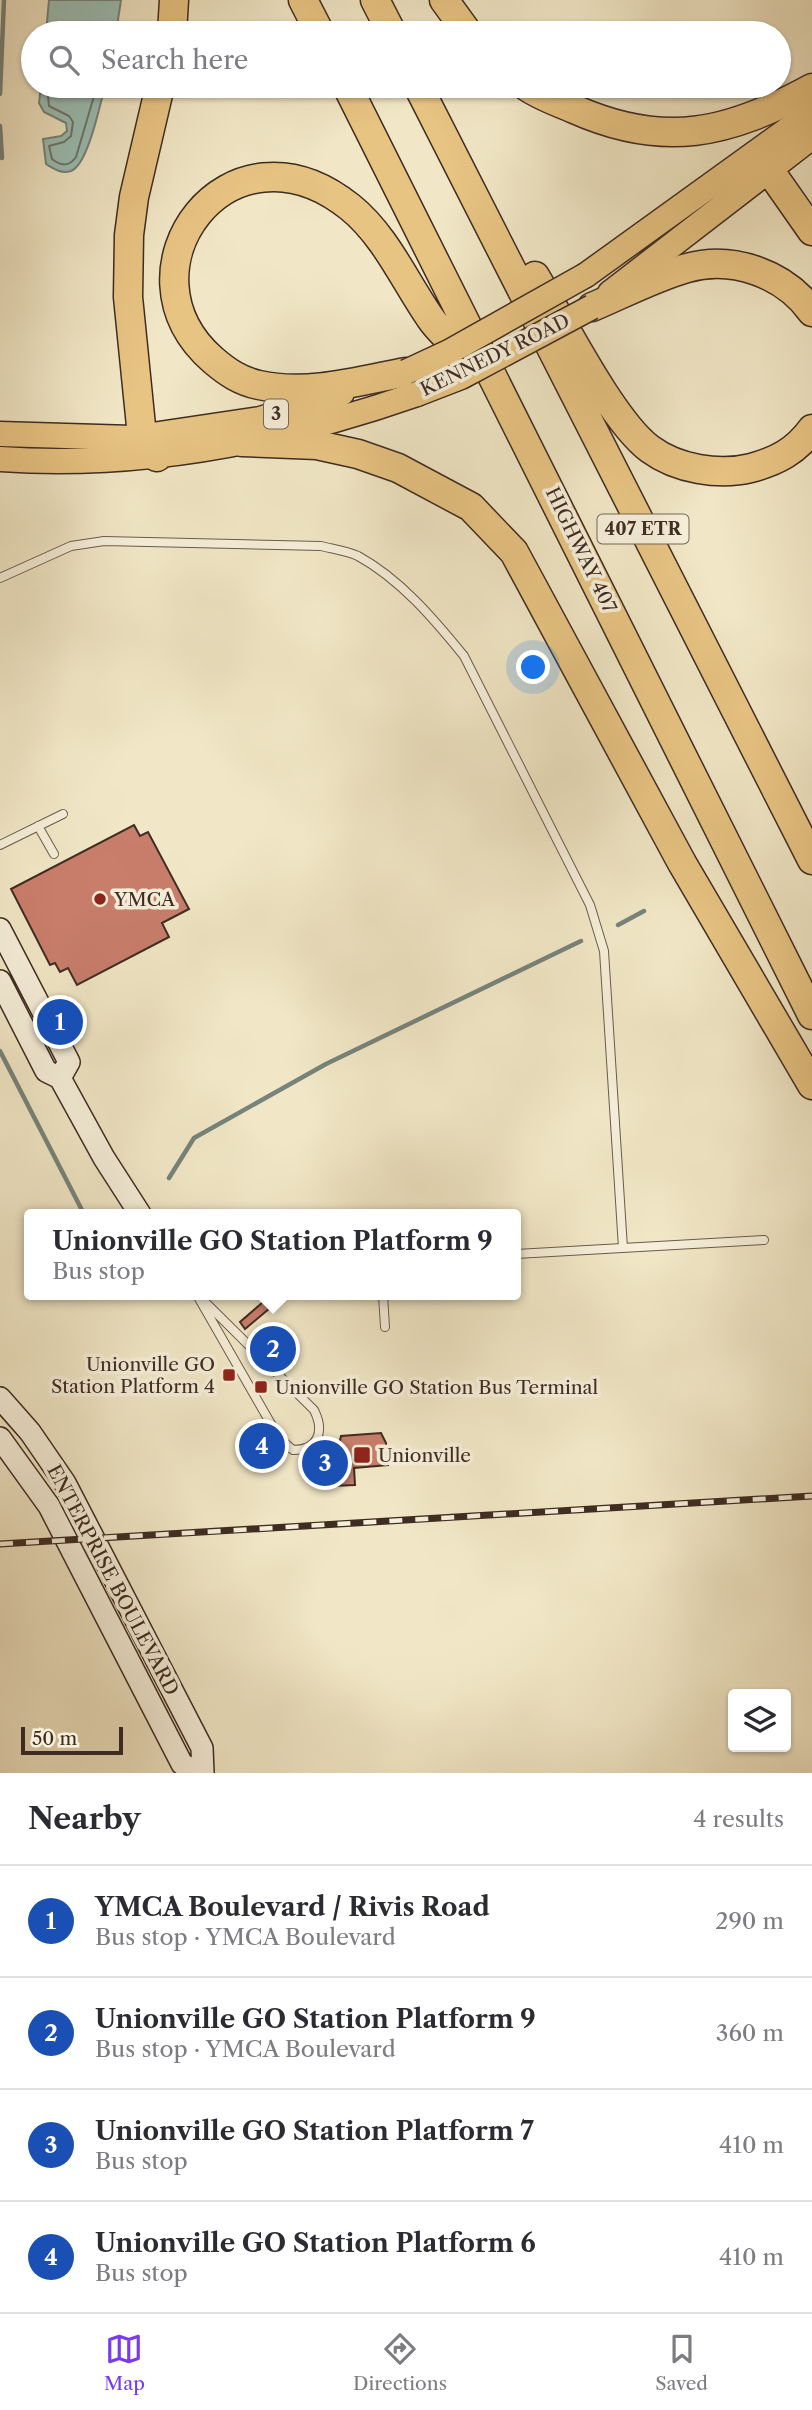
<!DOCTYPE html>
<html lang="en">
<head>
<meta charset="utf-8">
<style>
  body { margin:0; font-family:"Libre Caslon Text",serif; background:#f7f7f7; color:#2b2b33 }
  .controls { position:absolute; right:21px; bottom:21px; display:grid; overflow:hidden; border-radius:7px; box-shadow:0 2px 5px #0004 }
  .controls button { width:63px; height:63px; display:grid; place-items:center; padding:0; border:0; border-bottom:2px solid #e1e1e2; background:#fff; color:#2b2b33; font:35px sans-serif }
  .scale { position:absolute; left:21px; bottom:18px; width:102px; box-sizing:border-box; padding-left:7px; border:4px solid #3e2c23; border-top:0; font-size:19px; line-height:24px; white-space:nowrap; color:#3e2c23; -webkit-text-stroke:5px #f6efda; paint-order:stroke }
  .you { position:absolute; left:534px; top:668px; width:24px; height:24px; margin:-18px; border:5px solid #fff; border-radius:50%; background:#1a73e8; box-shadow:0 0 0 10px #1a73e833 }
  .badge { display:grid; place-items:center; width:46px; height:46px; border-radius:50%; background:#7c3aed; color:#fff; font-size:23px; font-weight:700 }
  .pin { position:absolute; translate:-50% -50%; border:4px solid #fff; box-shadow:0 2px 7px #0006 }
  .popup { position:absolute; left:24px; top:1209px; width:497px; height:91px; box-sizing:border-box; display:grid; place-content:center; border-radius:7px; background:#fff; filter:drop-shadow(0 2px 5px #0005); font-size:23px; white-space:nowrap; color:#7c7c81 }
  .popup b { font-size:26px; color:#2b2b33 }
  .popup::after { content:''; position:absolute; left:50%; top:100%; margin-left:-14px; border:14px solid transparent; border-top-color:#fff }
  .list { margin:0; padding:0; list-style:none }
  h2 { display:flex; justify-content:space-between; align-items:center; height:91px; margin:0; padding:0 28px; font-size:30px }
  h2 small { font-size:23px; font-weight:400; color:#7c7c81 }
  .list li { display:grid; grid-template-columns:46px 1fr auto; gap:21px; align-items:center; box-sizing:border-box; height:112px; padding:0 28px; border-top:2px solid #e1e1e2 }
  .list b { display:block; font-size:26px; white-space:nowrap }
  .list p { margin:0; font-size:23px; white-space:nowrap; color:#7c7c81 }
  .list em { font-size:23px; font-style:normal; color:#7c7c81 }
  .icon { flex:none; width:38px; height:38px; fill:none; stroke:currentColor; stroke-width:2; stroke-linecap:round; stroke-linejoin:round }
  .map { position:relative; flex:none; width:812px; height:1773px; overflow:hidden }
  .search { position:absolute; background:#fff; box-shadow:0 2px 5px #0004; left:21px; right:21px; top:21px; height:77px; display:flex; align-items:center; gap:18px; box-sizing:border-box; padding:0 24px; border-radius:38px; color:#7c7c81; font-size:26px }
  .sheet { height:539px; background:#fff }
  nav { display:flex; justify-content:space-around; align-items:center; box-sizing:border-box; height:98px; border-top:2px solid #e1e1e2; background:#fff; font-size:19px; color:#7c7c81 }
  nav a { display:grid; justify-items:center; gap:4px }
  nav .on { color:#7c3aed }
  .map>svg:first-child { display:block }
  .water { fill:#9bbfb6; stroke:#76847b; stroke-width:2 }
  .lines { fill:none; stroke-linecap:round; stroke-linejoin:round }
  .shore { stroke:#6c766c; stroke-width:2 }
  .stream { stroke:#76847b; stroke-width:4.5 }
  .building { fill:#c97e6c; stroke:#3e2c23; stroke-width:2 }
  .lane-casing { stroke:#6b5b4c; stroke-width:10 }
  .secondary-casing { stroke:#3e2c23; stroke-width:24 }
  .primary-casing { stroke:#3e2c23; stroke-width:27 }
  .highway-casing { stroke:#3e2c23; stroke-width:31 }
  .lane { stroke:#f6efda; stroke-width:8 }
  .secondary { stroke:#f6efda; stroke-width:21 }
  .primary { stroke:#e8c483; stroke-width:24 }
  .highway { stroke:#e8c483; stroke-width:28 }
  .rail-casing { stroke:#3e2c23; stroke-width:7 }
  .rail { stroke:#f6efda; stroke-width:4.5; stroke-dasharray:13; stroke-linecap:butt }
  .primary-bridge-casing { stroke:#3e2c23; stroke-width:27; stroke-linecap:butt }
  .primary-bridge { stroke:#e8c483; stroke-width:24 }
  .poi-dot { fill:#8f2418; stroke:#f6efda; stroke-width:2.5 }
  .labels { text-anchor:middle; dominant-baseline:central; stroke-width:7; stroke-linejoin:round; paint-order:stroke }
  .shield { fill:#f6efda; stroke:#75665a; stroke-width:2 }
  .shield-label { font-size:18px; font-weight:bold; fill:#3e2c23 }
  .street-label { font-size:19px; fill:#3e2c23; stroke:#f6efda }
  .poi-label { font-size:19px; fill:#3e2c23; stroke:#f6efda; text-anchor:start }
</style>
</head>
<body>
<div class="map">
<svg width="812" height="1773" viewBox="0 0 812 1773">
  <rect width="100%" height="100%" fill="#f1e7c6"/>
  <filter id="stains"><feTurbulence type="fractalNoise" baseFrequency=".00286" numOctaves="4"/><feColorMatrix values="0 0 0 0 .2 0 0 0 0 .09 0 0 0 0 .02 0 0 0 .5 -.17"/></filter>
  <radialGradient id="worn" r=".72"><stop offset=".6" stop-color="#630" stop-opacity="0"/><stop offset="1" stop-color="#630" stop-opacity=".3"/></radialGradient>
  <path class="water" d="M49,0H121L116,33H46Z
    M41,86H105C100,104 88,165 71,171C61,174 54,169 46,164L43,139L61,136L67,131L66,123L44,112L39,103Z"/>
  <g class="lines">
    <path class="shore" d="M47,86L49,106L69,116L73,122L71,136L64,142L49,146L52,159C61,166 69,167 76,157L97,86"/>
    <path class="stream" d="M0,94L4,0
      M0,126L2,158
      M618,925L644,911
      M0,1051L84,1214
      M169,1178L194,1138L326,1064L581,941"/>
  </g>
  <path class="building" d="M134,825L140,836L148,832L189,909L162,923L169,937L77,985L68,968L60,972L55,963L50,965L11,889Z
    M271,1295L282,1298L245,1329L240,1322Z
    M381,1433L386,1443L388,1465L354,1468L355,1485L331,1486L330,1475H338L336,1445H339L341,1436Z"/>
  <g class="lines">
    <defs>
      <path id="lane" d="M0,578L71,546L104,541L321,546C333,549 347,551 358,556C400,579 434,619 464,656L590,905L604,951L623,1248
        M38,826L54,854
        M0,845L63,814
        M516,1254L764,1240
        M197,1295L279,1438L293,1450C318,1450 325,1432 314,1410L198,1295
        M383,1295L385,1327"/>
      <path id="secondary" d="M0,929L69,1062L60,1078
        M0,981L46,1071L60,1078L104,1158L140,1214
        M0,1398L30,1432L65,1483L202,1748L203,1773
        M0,1438L49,1506L182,1764L199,1773"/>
      <path id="primary" d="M586,275L812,112
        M610,293L812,137
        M0,434L132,438L260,419L342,393
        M0,459C142,469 283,441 417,394"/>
      <path id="highway" d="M303,0L320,33
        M375,0L392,33
        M444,0L468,33
        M172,33L174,0
        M347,86L812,1015
        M418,86L812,860
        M526,86C540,96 558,102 574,109C664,149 728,134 812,88
        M758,154L812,231
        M535,276C561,319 612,421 650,449C677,469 719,476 751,468C777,461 796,451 812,429
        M592,307C623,294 655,277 687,268C733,255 785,274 812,312
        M406,372C359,381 307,396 259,385C240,381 227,372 213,360C111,271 229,110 350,207C386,236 405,282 431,319C443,336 461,350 476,364
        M242,442L317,445L358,454L398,468L471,507L514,552L682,863L812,1085
        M157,457L142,436L128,297L129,235L134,197L160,86"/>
    </defs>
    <use href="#lane" class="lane-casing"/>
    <use href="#secondary" class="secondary-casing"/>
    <use href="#primary" class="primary-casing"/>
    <use href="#highway" class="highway-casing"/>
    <use href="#lane" class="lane"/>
    <use href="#secondary" class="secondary"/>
    <use href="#primary" class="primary"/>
    <use href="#highway" class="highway"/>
    <defs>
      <path id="rail" d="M0,1544L812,1496"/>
    </defs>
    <use href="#rail" class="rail-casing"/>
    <use href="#rail" class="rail"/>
    <defs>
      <path id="primary-bridge" d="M406,372L449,352L586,275
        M417,394L461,377L592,307"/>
    </defs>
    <use href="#primary-bridge" class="primary-bridge-casing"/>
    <use href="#primary-bridge" class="primary-bridge"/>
  </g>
  <g class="poi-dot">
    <circle cx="100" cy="899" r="7"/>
    <rect x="222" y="1368" width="14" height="14" rx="3.5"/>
    <rect x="254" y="1380" width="14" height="14" rx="3.5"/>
    <rect x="353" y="1446" width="18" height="18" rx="3.5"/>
  </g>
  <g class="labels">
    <g class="shield">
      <rect x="264" y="399.5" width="24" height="29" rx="5"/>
      <rect x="597.5" y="514.5" width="91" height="29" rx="5"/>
    </g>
    <g class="shield-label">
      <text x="276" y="414">3</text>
      <text x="643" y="529">407 ETR</text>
    </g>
    <g class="street-label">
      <text transform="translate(495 355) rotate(-26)">KENNEDY ROAD</text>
      <text transform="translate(581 550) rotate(64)">HIGHWAY 407</text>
      <text transform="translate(113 1580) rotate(62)">ENTERPRISE BOULEVARD</text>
    </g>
    <g class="poi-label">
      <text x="114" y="899">YMCA</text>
      <text x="215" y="1364" text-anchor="end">Unionville GO<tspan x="215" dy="22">Station Platform 4</tspan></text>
      <text x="275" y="1387">Unionville GO Station Bus Terminal</text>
      <text x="378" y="1455">Unionville</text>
    </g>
  </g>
  <rect width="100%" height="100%" filter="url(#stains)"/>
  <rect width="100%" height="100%" fill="url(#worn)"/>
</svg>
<div class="controls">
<button><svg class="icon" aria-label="layers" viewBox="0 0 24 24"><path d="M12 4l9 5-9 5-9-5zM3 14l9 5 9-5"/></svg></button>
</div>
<div class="scale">50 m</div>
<div class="you"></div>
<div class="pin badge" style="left:60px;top:1022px;background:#1a4fb4">1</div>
<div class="pin badge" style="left:273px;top:1349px;background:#1a4fb4">2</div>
<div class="popup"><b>Unionville GO Station Platform 9</b>Bus stop</div>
<div class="pin badge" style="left:325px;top:1463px;background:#1a4fb4">3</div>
<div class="pin badge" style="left:262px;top:1446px;background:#1a4fb4">4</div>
<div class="search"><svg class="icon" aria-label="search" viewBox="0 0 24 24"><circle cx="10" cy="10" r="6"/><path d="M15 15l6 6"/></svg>Search here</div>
</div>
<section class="sheet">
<h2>Nearby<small>4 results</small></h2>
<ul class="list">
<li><span class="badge" style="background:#1a4fb4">1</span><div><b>YMCA Boulevard / Rivis Road</b><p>Bus stop · YMCA Boulevard</p></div><em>290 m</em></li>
<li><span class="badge" style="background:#1a4fb4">2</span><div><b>Unionville GO Station Platform 9</b><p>Bus stop · YMCA Boulevard</p></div><em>360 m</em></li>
<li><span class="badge" style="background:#1a4fb4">3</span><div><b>Unionville GO Station Platform 7</b><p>Bus stop</p></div><em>410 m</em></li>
<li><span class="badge" style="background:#1a4fb4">4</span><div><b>Unionville GO Station Platform 6</b><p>Bus stop</p></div><em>410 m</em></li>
</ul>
</section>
<nav>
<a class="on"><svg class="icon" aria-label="map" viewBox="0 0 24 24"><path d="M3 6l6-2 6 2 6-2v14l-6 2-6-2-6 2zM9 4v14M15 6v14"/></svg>Map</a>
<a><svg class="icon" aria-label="directions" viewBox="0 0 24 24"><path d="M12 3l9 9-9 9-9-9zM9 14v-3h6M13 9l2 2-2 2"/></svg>Directions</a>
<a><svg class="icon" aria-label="saved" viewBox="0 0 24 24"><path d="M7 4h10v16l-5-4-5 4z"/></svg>Saved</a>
</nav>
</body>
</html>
